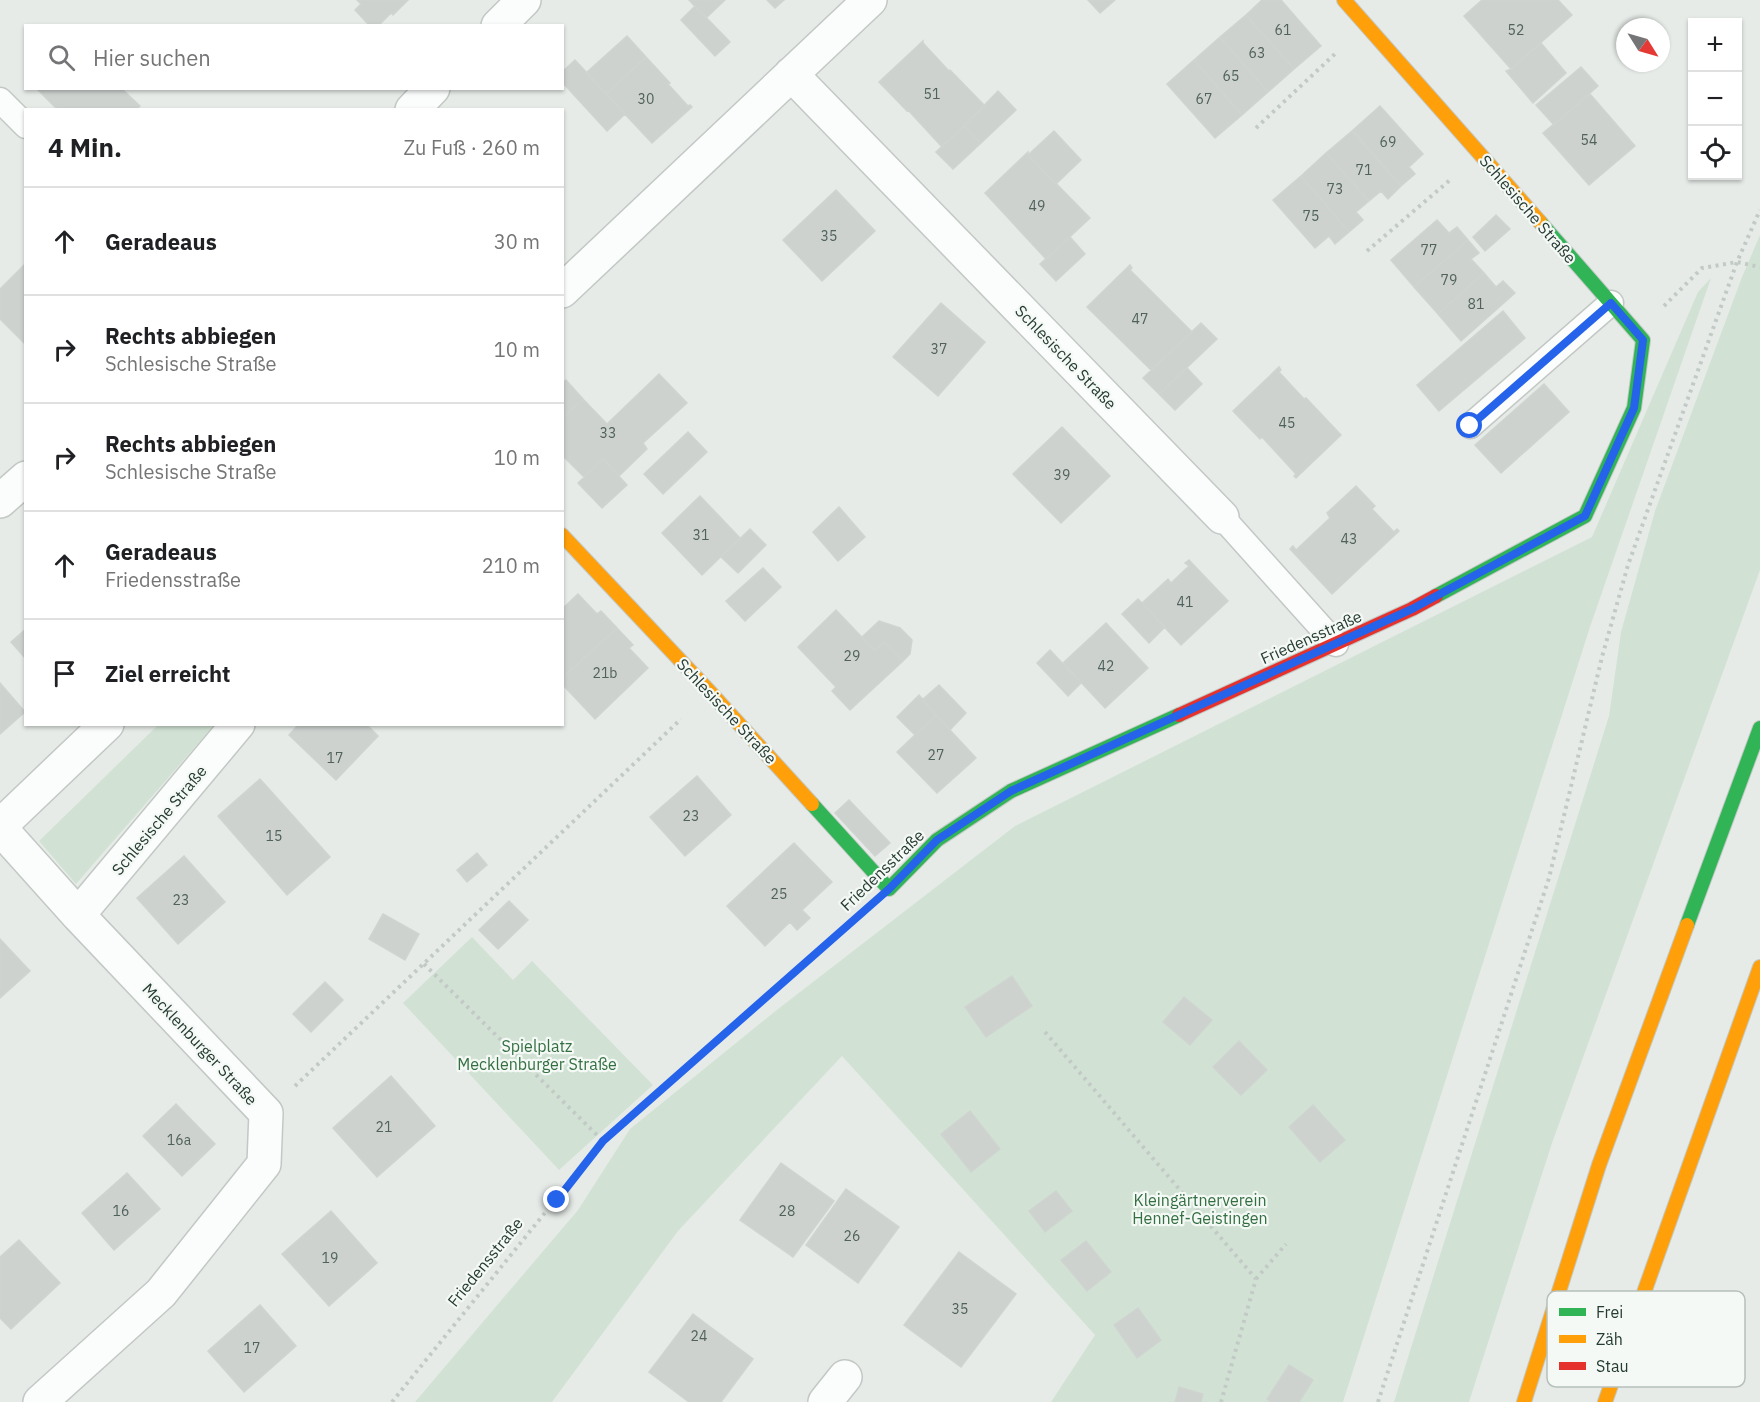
<!DOCTYPE html>
<html lang="de">
<head>
<meta charset="utf-8">
<style>
  body { margin:0; font-family:"IBM Plex Sans",sans-serif; background:#f6f6f6; color:#202124 }
  .controls { position:absolute; right:18px; top:18px; display:grid; overflow:hidden; border-radius:0px; box-shadow:0 2px 4px #0004 }
  .controls button { width:54px; height:54px; display:grid; place-items:center; padding:0; border:0; border-bottom:2px solid #e0e0e0; background:#fff; color:#202124; font:30px sans-serif }
  .compass { position:absolute; left:1616px; top:18px; width:54px; height:54px; border-radius:50%; background:#fff; box-shadow:0 2px 4px #0004; rotate:127deg }
  .stop { position:absolute; width:18px; height:18px; margin:-14px; border:4px solid #2563eb; border-radius:50%; background:#fff }
  .stop.end { background:#2563eb; border-color:#fff; box-shadow:0 2px 6px #0008 }
  .list { margin:0; padding:0; list-style:none }
  h2 { display:flex; justify-content:space-between; align-items:center; height:78px; margin:0; padding:0 24px; font-size:26px }
  h2 small { font-size:20px; font-weight:400; color:#757577 }
  .list li { display:grid; grid-template-columns:39px 1fr auto; gap:18px; align-items:center; box-sizing:border-box; height:108px; padding:0 24px; border-top:2px solid #e0e0e0 }
  .list b { display:block; font-size:22px; white-space:nowrap }
  .list p { margin:0; font-size:20px; white-space:nowrap; color:#757577 }
  .list em { font-size:20px; font-style:normal; color:#757577 }
  .icon { flex:none; width:33px; height:33px; fill:none; stroke:currentColor; stroke-width:2; stroke-linecap:round; stroke-linejoin:round }
  .map { position:relative; flex:none; width:1760px; height:1402px; overflow:hidden }
  .search { position:absolute; background:#fff; box-shadow:0 2px 4px #0004; left:24px; top:24px; width:540px; height:66px; display:flex; align-items:center; gap:15px; box-sizing:border-box; padding:0 21px; border-radius:0px; color:#757577; font-size:22px }
  .panel { position:absolute; background:#fff; box-shadow:0 2px 4px #0004; left:24px; top:108px; width:540px; height:618px; border-radius:0px }
  .map>svg:first-child { display:block }
  .green { fill:#d1e2d4 }
  .building { fill:#cdd2cf; stroke:#cfd4d1; stroke-width:1.5 }
  .lines { fill:none; stroke-linecap:round; stroke-linejoin:round }
  .lane-casing { stroke:#c3c8c5; stroke-width:27 }
  .street-casing { stroke:#c3c8c5; stroke-width:36 }
  .fast-casing { stroke:#c2c8c5; stroke-width:16 }
  .slow-casing { stroke:#c2c8c5; stroke-width:16 }
  .jam-casing { stroke:#c2c8c5; stroke-width:16 }
  .path { stroke:#c2cac6; stroke-width:4; stroke-dasharray:3 4.5; stroke-linecap:butt }
  .lane { stroke:#fbfcfc; stroke-width:24 }
  .street { stroke:#fbfcfc; stroke-width:33 }
  .fast { stroke:#30b455; stroke-width:14 }
  .slow { stroke:#ff9f0a; stroke-width:14 }
  .jam { stroke:#e5322d; stroke-width:14 }
  .route { stroke:#2563eb; stroke-width:8 }
  .labels { text-anchor:middle; dominant-baseline:central; stroke-width:4.5; stroke-linejoin:round; paint-order:stroke }
  .number-label { font-size:14px; fill:#50625b }
  .street-label { font-size:16px; fill:#263c33; stroke:#f5f9f6 }
  .park-label { font-size:16px; fill:#346f42; stroke:#f5f9f6 }
  .key { fill:#f5f9f6; stroke:#b7c0bc; stroke-width:1.5 }
  .key-label { font-size:16px; fill:#263c33 }
</style>
</head>
<body>
<div class="map">
<svg width="1760" height="1402" viewBox="0 0 1760 1402">
  <rect width="100%" height="100%" fill="#e6ebe8"/>
  <path class="green" d="M1760,235V570L1552,1143L1469,1402H1394L1609,716L1621,632L1655,511L1742,277Z
    M1711,278L1590,627L1343,1402H1051L1095,1335L842,1056L678,1231L552,1402H415L578,1210L630,1129L778,1009L1015,826L1592,537L1698,292Z
    M158,725H214L76,884L39,841Z
    M472,937L513,980L532,961L653,1085L559,1170L403,1003Z"/>
  <path class="building" d="M357,0H408L393,15L391,13L378,26H370L355,10L361,4Z
    M689,0H725L706,18Z
    M767,0H784L775,8Z
    M1088,0H1115L1100,13Z
    M1262,0H1281L1321,46L1294,69L1246,15Z
    M1482,0H1558L1572,15L1511,69L1464,16Z
    M695,6L730,42L715,56L681,20Z
    M1246,15L1294,69L1268,92L1220,37Z
    M627,36L646,57L606,94L586,73Z
    M1220,37L1268,92L1242,115L1194,60Z
    M923,41V43L949,71L950,70L985,106L942,147L908,110L907,111L879,82Z
    M1541,43L1566,73L1533,103L1506,71L1511,69Z
    M646,57L670,83L668,84L688,106L690,105L692,107L652,143L606,94Z
    M575,60L625,114L607,131L562,82V72Z
    M1194,60L1242,115L1215,138L1167,84Z
    M1581,67L1598,86L1554,125L1536,105Z
    M36,88H121L140,106L136,110H58Z
    M998,91L1016,110L981,143L964,126Z
    M1590,94L1635,146L1589,185L1543,133Z
    M1380,106L1423,154L1409,167L1415,174L1401,186L1353,130Z
    M964,126L981,143L953,169L936,152Z
    M1054,131L1081,160L1057,183H1054L1028,155Z
    M1352,131L1401,186L1388,199L1381,191L1369,201L1326,153Z
    M1028,152V155L1090,218L1046,259L985,193Z
    M1326,153L1369,201L1356,212L1363,220L1349,232L1301,176Z
    M1301,176L1349,232L1335,244L1329,236L1315,248L1273,200Z
    M836,190L875,231L822,281L783,240Z
    M1496,215L1510,229L1485,251L1473,237Z
    M1437,220L1449,233L1457,227L1468,240L1414,287L1391,260Z
    M1070,237L1085,254L1056,281L1040,264Z
    M1468,240L1479,253L1471,259L1484,273L1438,314L1414,287Z
    M26,263V345L0,319V289Z
    M1130,265L1132,268L1130,270L1192,332L1151,370L1087,307Z
    M1484,273L1496,287L1503,281L1515,293L1461,341L1438,314Z
    M941,303L985,342L938,396L893,357Z
    M1503,311L1525,338L1439,411L1417,385Z
    M1201,323L1217,339L1159,394L1143,378Z
    M1279,367L1281,370L1279,372L1304,399L1306,398L1341,435L1296,478L1294,476L1296,474L1262,437L1260,439L1233,411Z
    M1187,368L1202,384L1175,410L1159,394Z
    M659,374L687,403L643,443L647,449L619,476L603,459L584,477L562,455V418L583,399L607,424Z
    M566,380L583,399L562,418V383Z
    M1544,384L1569,412L1501,473L1475,445Z
    M1062,427L1110,476L1061,523L1013,474Z
    M688,432L707,452L663,494L644,474Z
    M603,459L627,485L602,508L578,483Z
    M1356,486L1375,506L1372,509L1394,532L1397,529L1399,531L1332,594L1290,549L1293,546L1296,550L1330,518L1327,513Z
    M700,496L740,538L702,575L662,533Z
    M839,507L865,537L838,561L813,532Z
    M750,529L766,545L738,573L721,557Z
    M1189,560L1228,601L1181,645L1142,603L1168,579L1171,583L1189,566L1185,563Z
    M763,568L781,587L745,621L726,601Z
    M578,594L597,614L601,611L617,628L562,678V609Z
    M1138,599L1165,627L1149,643L1122,614Z
    M836,610L875,651L884,642L903,661L850,710L832,691L836,687L798,647Z
    M879,621L900,628L912,640L910,654L903,661L884,642L875,651L862,637Z
    M1106,623L1148,668L1105,708L1063,663Z
    M617,628L633,645L629,648L648,668L595,719L562,684V678Z
    M26,629V659L11,642Z
    M1050,650L1081,683L1068,696L1037,663Z
    M0,683L25,712L0,734Z
    M939,685L966,713L950,730L922,700Z
    M919,695L936,715L915,735L897,717Z
    M936,715L976,758L937,793L897,752Z
    M299,724H366L378,736L336,780L289,735Z
    M697,776L731,815L685,856L650,817Z
    M260,779L330,857L287,895L218,816Z
    M849,800L890,843L875,856L835,813Z
    M794,843L832,882L802,910L810,918L797,930L790,922L765,946L727,906Z
    M477,853L487,865L467,882L457,870Z
    M184,856L225,902L178,944L137,898Z
    M509,901L528,920L498,949L479,930Z
    M383,914L419,934L405,960L369,939Z
    M0,939L30,971L0,998Z
    M1012,976L1032,1006L986,1037L965,1007Z
    M325,982L343,1000L311,1032L293,1014Z
    M1184,997L1212,1020L1190,1045L1163,1022Z
    M1239,1041L1267,1070L1241,1095L1213,1067Z
    M391,1076L435,1126L377,1177L333,1128Z
    M176,1104L215,1144L182,1176L143,1136Z
    M1313,1105L1345,1140L1320,1162L1289,1127Z
    M970,1111L1000,1149L971,1172L941,1134Z
    M781,1163L834,1201L793,1257L740,1220Z
    M127,1173L160,1209L114,1250L82,1213Z
    M846,1189L899,1227L858,1283L806,1245Z
    M1056,1191L1072,1211L1045,1232L1029,1211Z
    M331,1211L377,1263L329,1306L282,1254Z
    M19,1240L60,1283L11,1329L0,1318V1257Z
    M1086,1241L1111,1272L1087,1291L1061,1260Z
    M959,1252L1016,1294L961,1367L904,1325Z
    M260,1305L296,1346L244,1392L208,1351Z
    M1138,1308L1161,1340L1137,1358L1114,1325Z
    M693,1314L753,1359L721,1402H689L649,1372Z
    M1289,1365L1313,1380L1299,1402H1271L1267,1399Z
    M1179,1387L1203,1394L1201,1402H1175Z"/>
  <g class="lines">
    <defs>
      <path id="lane" d="M0,100L26,126
        M1470,426L1611,303
        M1222,517L1336,644"/>
      <path id="street" d="M498,26L524,0
        M791,74L1222,517
        M412,110L433,88
        M562,291L870,0
        M0,501L26,478
        M0,826L107,724
        M0,828L78,915L266,1113L264,1164L161,1293L40,1402
        M78,915L238,724
        M825,1402L845,1377"/>
      <path id="fast" d="M1436,596L1585,516L1634,408L1643,340L1540,222
        M812,804L889,889L937,840L1011,791L1179,715
        M1687,925L1760,728"/>
      <path id="slow" d="M1344,0L1540,222
        M562,535L710,692L812,804
        M1524,1402L1599,1165L1687,925
        M1605,1402L1760,967"/>
      <path id="jam" d="M1179,715L1412,609L1436,596"/>
    </defs>
    <use href="#lane" class="lane-casing"/>
    <use href="#street" class="street-casing"/>
    <use href="#fast" class="fast-casing"/>
    <use href="#slow" class="slow-casing"/>
    <use href="#jam" class="jam-casing"/>
    <path class="path" d="M1256,128L1337,52
      M1367,251L1450,180
      M1664,306L1702,268L1737,262L1760,267
      M424,964L603,1141
      M1045,1032L1256,1279L1221,1402
      M295,1086L681,719
      M1256,1279L1286,1244
      M392,1402L603,1141L859,915
      M1378,1402L1549,878L1602,657L1628,565L1737,262L1760,210"/>
    <use href="#lane" class="lane"/>
    <use href="#street" class="street"/>
    <use href="#fast" class="fast"/>
    <use href="#slow" class="slow"/>
    <use href="#jam" class="jam"/>
  </g>
  <g class="lines">
    <path class="route" d="M557,1200L603,1141L889,889L937,840L1011,791L1412,609L1585,516L1634,408L1643,340L1611,303L1470,426"/>
  </g>
  <g class="labels">
    <g class="number-label">
      <text x="1283" y="30">61</text>
      <text x="1516" y="30">52</text>
      <text x="1257" y="53">63</text>
      <text x="1231" y="76">65</text>
      <text x="932" y="94">51</text>
      <text x="646" y="99">30</text>
      <text x="1204" y="99">67</text>
      <text x="1589" y="140">54</text>
      <text x="1388" y="142">69</text>
      <text x="1364" y="170">71</text>
      <text x="1335" y="189">73</text>
      <text x="1037" y="206">49</text>
      <text x="1311" y="216">75</text>
      <text x="829" y="236">35</text>
      <text x="1429" y="250">77</text>
      <text x="1449" y="280">79</text>
      <text x="1476" y="304">81</text>
      <text x="1140" y="319">47</text>
      <text x="939" y="349">37</text>
      <text x="1287" y="423">45</text>
      <text x="608" y="433">33</text>
      <text x="1062" y="475">39</text>
      <text x="701" y="535">31</text>
      <text x="1349" y="539">43</text>
      <text x="1185" y="602">41</text>
      <text x="852" y="656">29</text>
      <text x="1106" y="666">42</text>
      <text x="605" y="673">21b</text>
      <text x="936" y="755">27</text>
      <text x="335" y="758">17</text>
      <text x="691" y="816">23</text>
      <text x="274" y="836">15</text>
      <text x="779" y="894">25</text>
      <text x="181" y="900">23</text>
      <text x="384" y="1127">21</text>
      <text x="179" y="1140">16a</text>
      <text x="121" y="1211">16</text>
      <text x="787" y="1211">28</text>
      <text x="852" y="1236">26</text>
      <text x="330" y="1258">19</text>
      <text x="960" y="1309">35</text>
      <text x="699" y="1336">24</text>
      <text x="252" y="1348">17</text>
    </g>
    <g class="street-label">
      <text transform="translate(1528 209) rotate(49)">Schlesische Straße</text>
      <text transform="translate(1066 357) rotate(46)">Schlesische Straße</text>
      <text transform="translate(1311 637) rotate(-24)">Friedensstraße</text>
      <text transform="translate(727 711) rotate(47)">Schlesische Straße</text>
      <text transform="translate(159 820) rotate(-50)">Schlesische Straße</text>
      <text transform="translate(882 870) rotate(-44)">Friedensstraße</text>
      <text transform="translate(200 1044) rotate(47)">Mecklenburger Straße</text>
      <text transform="translate(485 1262) rotate(-51)">Friedensstraße</text>
    </g>
    <g class="park-label">
      <text x="537" y="1046">Spielplatz<tspan x="537" dy="18">Mecklenburger Straße</tspan></text>
      <text x="1200" y="1200">Kleingärtnerverein<tspan x="1200" dy="18">Hennef-Geistingen</tspan></text>
    </g>
  </g>
  <rect x="1547" y="1291" width="198" height="96" rx="9" class="key"/>
  <rect x="1559" y="1308" width="27" height="8" fill="#30b455"/>
  <rect x="1559" y="1335" width="27" height="8" fill="#ff9f0a"/>
  <rect x="1559" y="1362" width="27" height="8" fill="#e5322d"/>
  <g class="key-label">
    <text x="1596" y="1318">Frei</text>
    <text x="1596" y="1345">Zäh</text>
    <text x="1596" y="1372">Stau</text>
  </g>
</svg>
<div class="controls">
<button>+</button>
<button>−</button>
<button><svg class="icon" aria-label="locate" viewBox="0 0 24 24"><circle cx="12" cy="12" r="6"/><path d="M12 2v4M12 18v4M2 12h4M18 12h4"/></svg></button>
</div>
<svg class="compass" viewBox="-18 -18 36 36"><path d="M0-13l5 13h-10z" fill="#e53935"/><path d="M0 13l5-13h-10z" fill="#757577"/></svg>
<div class="stop" style="left:1470px;top:426px"></div>
<div class="stop end" style="left:557px;top:1200px"></div>
<div class="search"><svg class="icon" aria-label="search" viewBox="0 0 24 24"><circle cx="10" cy="10" r="6"/><path d="M15 15l6 6"/></svg>Hier suchen</div>
<section class="panel">
<h2>4 Min.<small>Zu Fuß · 260 m</small></h2>
<ul class="list">
<li><svg class="icon" aria-label="ahead" viewBox="0 0 24 24"><path d="M12 20V5M6 11l6-6 6 6"/></svg><div><b>Geradeaus</b></div><em>30 m</em></li>
<li><svg class="icon" aria-label="right" viewBox="0 0 24 24"><path d="M7 20v-9h11M14 6l5 5-5 5"/></svg><div><b>Rechts abbiegen</b><p>Schlesische Straße</p></div><em>10 m</em></li>
<li><svg class="icon" aria-label="right" viewBox="0 0 24 24"><path d="M7 20v-9h11M14 6l5 5-5 5"/></svg><div><b>Rechts abbiegen</b><p>Schlesische Straße</p></div><em>10 m</em></li>
<li><svg class="icon" aria-label="ahead" viewBox="0 0 24 24"><path d="M12 20V5M6 11l6-6 6 6"/></svg><div><b>Geradeaus</b><p>Friedensstraße</p></div><em>210 m</em></li>
<li><svg class="icon" aria-label="arrive" viewBox="0 0 24 24"><path d="M6 21V4h12l-3 4 3 4H6"/></svg><div><b>Ziel erreicht</b></div></li>
</ul>
</section>
</div>
</body>
</html>
